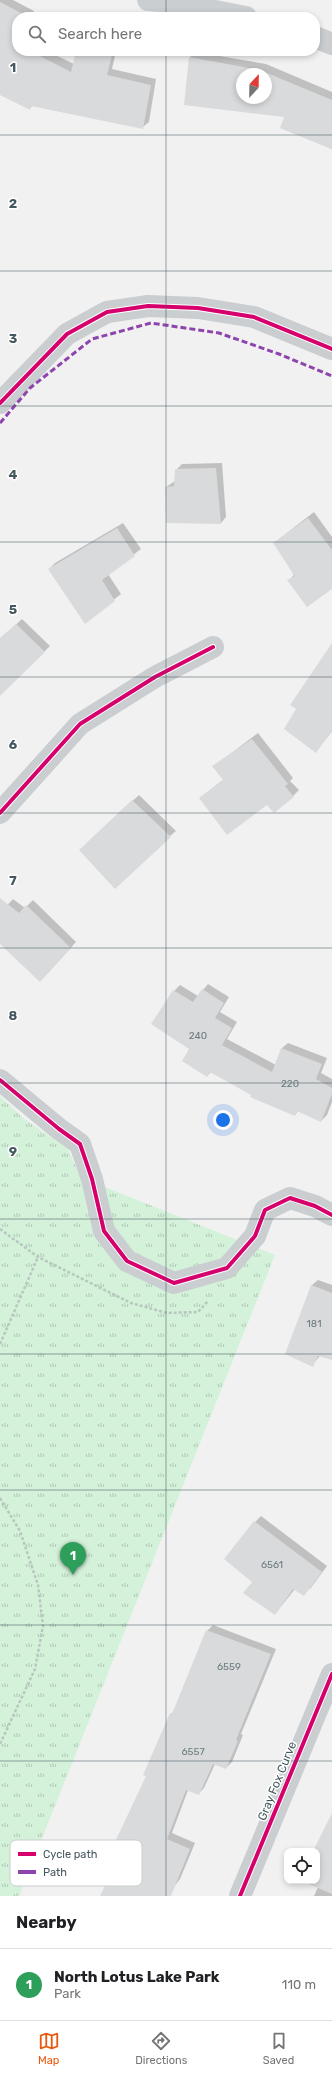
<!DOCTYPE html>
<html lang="en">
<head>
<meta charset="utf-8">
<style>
  body { margin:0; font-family:Rubik,sans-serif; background:#f2f2f2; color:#202124 }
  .controls { position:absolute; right:12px; bottom:12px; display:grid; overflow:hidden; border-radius:8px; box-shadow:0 2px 6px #0003 }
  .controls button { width:36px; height:36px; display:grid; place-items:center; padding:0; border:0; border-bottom:1px solid #e0e0e0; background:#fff; color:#202124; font:20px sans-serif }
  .compass { position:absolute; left:236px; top:68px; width:36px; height:36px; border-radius:50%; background:#fff; box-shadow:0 2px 6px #0003; rotate:22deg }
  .you { position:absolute; left:223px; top:1120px; width:14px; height:14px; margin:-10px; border:3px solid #fff; border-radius:50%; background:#1a73e8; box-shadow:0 0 0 6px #1a73e833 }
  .badge { display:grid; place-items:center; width:26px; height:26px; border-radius:50%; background:#ea580c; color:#fff; font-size:13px; font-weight:700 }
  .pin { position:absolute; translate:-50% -33px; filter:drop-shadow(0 1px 2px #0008) }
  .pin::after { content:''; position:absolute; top:21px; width:14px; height:12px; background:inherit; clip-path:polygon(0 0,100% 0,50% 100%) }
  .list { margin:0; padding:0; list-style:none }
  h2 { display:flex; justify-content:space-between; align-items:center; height:52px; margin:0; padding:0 16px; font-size:17px }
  h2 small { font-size:13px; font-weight:400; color:#757577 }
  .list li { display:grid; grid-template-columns:26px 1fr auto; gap:12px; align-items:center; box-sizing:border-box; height:72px; padding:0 16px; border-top:1px solid #e0e0e0 }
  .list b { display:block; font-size:15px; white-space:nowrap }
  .list p { margin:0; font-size:13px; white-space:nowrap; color:#757577 }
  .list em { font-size:13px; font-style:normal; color:#757577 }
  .icon { flex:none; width:22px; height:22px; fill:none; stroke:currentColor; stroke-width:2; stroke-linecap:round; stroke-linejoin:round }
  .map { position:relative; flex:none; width:332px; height:1896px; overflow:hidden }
  .search { position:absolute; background:#fff; box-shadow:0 2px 6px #0003; left:12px; right:12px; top:12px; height:44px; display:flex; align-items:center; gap:10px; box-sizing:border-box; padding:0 14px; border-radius:16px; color:#757577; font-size:15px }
  .sheet { height:124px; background:#fff }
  nav { display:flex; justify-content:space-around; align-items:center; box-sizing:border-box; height:56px; border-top:1px solid #e0e0e0; background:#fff; font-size:11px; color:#757577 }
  nav a { display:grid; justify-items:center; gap:2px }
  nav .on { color:#ea580c }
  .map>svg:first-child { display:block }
  .park { fill:url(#park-tufts) }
  .shadow { fill:#0003; fill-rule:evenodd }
  .building { fill:#d8dadb; fill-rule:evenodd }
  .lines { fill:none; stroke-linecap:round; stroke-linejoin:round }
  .path { stroke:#b8c6c0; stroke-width:2.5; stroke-dasharray:3 2; stroke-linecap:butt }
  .minor { stroke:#caced0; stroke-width:22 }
  .quiet { stroke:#8e44ad; stroke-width:3; stroke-dasharray:6 3; stroke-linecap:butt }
  .cycleway-casing { stroke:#fff; stroke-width:6 }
  .cycleway { stroke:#d6006c; stroke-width:4 }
  .grid { fill:none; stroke:#46585f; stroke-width:1; stroke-opacity:0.55 }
  .labels { text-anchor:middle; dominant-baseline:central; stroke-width:3; stroke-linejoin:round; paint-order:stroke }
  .number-label { font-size:10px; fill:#6c7a7f }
  .street-label { font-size:12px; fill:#46585f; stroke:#fff }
  .key { fill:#fff; stroke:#c8cdcf; stroke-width:1 }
  .key-label { font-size:11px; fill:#46585f }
  .grid-label { font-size:13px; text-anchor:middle; font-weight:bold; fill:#46585f; stroke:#fff; stroke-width:3; stroke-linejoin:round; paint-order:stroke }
</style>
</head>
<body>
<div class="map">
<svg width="332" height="1896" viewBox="0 0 332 1896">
  <defs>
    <pattern id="park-tufts" width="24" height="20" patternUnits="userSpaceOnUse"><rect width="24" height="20" fill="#d4f2da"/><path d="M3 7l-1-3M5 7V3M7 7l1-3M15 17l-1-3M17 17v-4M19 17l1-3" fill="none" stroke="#aec7b4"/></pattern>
  </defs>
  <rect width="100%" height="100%" fill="#f2f1f1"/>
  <path class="park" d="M0,1096L23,1118L68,1149L80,1177L275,1255L19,1896H0Z"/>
  <path class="shadow" d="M0,0H13L34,11L32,17H17V51H47L74,64L77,51H116L112,69L156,79L149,122L143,127L33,105L30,108L0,94Z
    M196,52L266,64L332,92V149L281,128L285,116L185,104L190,57ZM242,74H266V98H242Z
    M222,463L226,517L221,523L166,487L175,481L176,470L182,464Z
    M314,512L332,537V588L289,580L294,575L274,543Z
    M123,523L141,549L108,574L121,594L85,622L49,569L55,563Z
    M22,619L50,646L0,695V639Z
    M332,657V731L316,752Z
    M258,733L293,778L290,781L299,790L293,796L267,803L200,798L224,779L213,767Z
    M139,795L176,831L170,836L86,844Z
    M13,899L25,908L33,900L76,942L46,975L0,942V913Z
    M208,984L229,997L220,1012L237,1022L227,1039L276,1065L282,1048L288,1043L327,1058L321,1073L332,1079V1102L327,1115L321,1121L298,1111L295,1115L252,1094L211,1072L207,1076L190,1048L174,991L180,985L198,996Z
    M318,1280L332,1285V1359L320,1356L312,1365L287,1353L312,1285Z
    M261,1516L327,1566L310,1589H295L275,1614L254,1582L255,1522Z
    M213,1625L276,1649L241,1734L243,1735L232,1762L226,1768L215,1764L204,1788L198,1794L188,1790L172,1833L195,1843L180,1879L167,1896H102L118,1863L147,1775L171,1714L175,1710L207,1631Z
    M332,1824V1896H314L318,1887L305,1881H317V1851H315Z"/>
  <path class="building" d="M0,2L29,17H17V51H30L71,72L76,51H113L107,75L151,85L143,129L31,106L30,110L0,95Z
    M189,57L260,70L332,100V149L280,128L284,117L184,105ZM242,74H266V98H242Z
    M216,468L221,524L166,523L165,487L174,486L175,469Z
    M308,518L332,550V589L307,607L287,580L295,576L273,543Z
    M117,528L135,556L102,580L115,601L85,624L48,569Z
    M16,624L45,652L0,696V638Z
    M332,643V730L316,753L284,729L296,709L290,705Z
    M252,739L288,784L285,786L294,797L274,813L267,805L227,835L199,798L223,780L212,766Z
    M132,800L171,837L115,889L79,850Z
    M0,898L19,913L26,905L71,948L40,982L0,944Z
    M202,989L224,1003L215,1018L232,1028L222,1045L272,1072L281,1048L322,1064L316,1079L332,1088V1094L321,1122L297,1111L295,1116L250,1097L251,1095L210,1072L207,1077L182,1061L189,1049L151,1024L173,990L193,1002Z
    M311,1285L332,1293V1360L318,1356L313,1367L285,1354Z
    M254,1521L322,1572L304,1596L293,1589L275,1615L243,1593L252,1582L224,1559Z
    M206,1630L271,1654L236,1740L238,1741L226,1769L213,1764L199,1795L186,1790L167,1839L190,1849L171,1896H100L116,1863L107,1859L146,1776L143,1775L170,1713L172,1714Z
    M332,1813V1894L302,1881H317V1851H313Z"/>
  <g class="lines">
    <path class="path" d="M0,1229L38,1257L131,1303L167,1313L198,1312L208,1301
      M0,1344L38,1257
      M0,1498L20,1531L38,1585L43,1626L35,1669L0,1744"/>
    <path class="minor" d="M148,0L163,1L246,17
      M315,37L332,44
      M0,403L67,334L107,312L148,306L198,308L254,317L332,349
      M0,813L80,724L155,677L213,647
      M0,1080L59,1129L80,1144L92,1179L104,1231L127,1261L174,1283L227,1268L255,1236L265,1210L290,1198L315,1206L332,1215
      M240,1896L332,1674"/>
    <path class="quiet" d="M0,423L30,388L92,339L151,323L219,333L279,354L332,376"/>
    <defs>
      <path id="cycleway" d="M0,403L67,334L107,312L148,306L198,308L254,317L332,349
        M0,813L80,724L155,677L213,647
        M0,1080L59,1129L80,1144L92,1179L104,1231L127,1261L174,1283L227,1268L255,1236L265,1210L290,1198L315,1206L332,1215
        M240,1896L332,1674"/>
    </defs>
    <use href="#cycleway" class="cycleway-casing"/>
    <use href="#cycleway" class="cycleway"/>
  </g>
  <path class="grid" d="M166,0V17M166,51V1896M0,135H332M0,271H332M0,406H332M0,542H332M0,677H332M0,813H332M0,948H332M0,1083H332M0,1219H332M0,1354H332M0,1490H332M0,1625H332M0,1761H332"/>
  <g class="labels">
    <g class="number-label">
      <text x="198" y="1036">240</text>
      <text x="290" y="1084">220</text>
      <text x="314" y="1324">181</text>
      <text x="272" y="1565">6561</text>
      <text x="229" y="1667">6559</text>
      <text x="193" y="1752">6557</text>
    </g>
    <g class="street-label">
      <text transform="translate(277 1781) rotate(-68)">Gray Fox Curve</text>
    </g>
  </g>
  <rect x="10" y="1840" width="132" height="46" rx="6" class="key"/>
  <rect x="18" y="1852" width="18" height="4" fill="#d6006c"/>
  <rect x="18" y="1870" width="18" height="4" fill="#8e44ad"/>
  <g class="key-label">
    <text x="43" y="1858">Cycle path</text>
    <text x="43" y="1876">Path</text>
  </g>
  <g class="grid-label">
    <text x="13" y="72">1</text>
    <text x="13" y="208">2</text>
    <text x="13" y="343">3</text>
    <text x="13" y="479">4</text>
    <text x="13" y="614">5</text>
    <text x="13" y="749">6</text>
    <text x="13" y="885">7</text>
    <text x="13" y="1020">8</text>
    <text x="13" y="1156">9</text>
  </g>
</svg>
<div class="controls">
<button><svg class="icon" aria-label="locate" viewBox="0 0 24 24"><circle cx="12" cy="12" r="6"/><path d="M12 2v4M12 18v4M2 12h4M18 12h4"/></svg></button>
</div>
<svg class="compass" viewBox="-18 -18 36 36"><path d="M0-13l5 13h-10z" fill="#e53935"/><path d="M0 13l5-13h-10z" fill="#757577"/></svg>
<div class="you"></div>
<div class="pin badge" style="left:73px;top:1575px;background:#2e9e5b">1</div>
<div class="search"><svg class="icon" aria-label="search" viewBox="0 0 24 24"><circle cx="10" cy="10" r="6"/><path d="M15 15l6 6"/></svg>Search here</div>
</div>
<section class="sheet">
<h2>Nearby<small></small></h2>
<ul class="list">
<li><span class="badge" style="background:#2e9e5b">1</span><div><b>North Lotus Lake Park</b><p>Park</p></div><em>110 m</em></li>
</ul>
</section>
<nav>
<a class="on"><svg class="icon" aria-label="map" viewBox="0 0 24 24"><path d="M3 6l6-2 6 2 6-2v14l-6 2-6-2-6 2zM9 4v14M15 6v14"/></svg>Map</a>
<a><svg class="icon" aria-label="directions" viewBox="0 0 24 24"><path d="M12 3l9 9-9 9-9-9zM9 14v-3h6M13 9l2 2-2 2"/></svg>Directions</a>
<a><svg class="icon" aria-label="saved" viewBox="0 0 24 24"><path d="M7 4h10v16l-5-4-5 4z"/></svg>Saved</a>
</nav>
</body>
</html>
